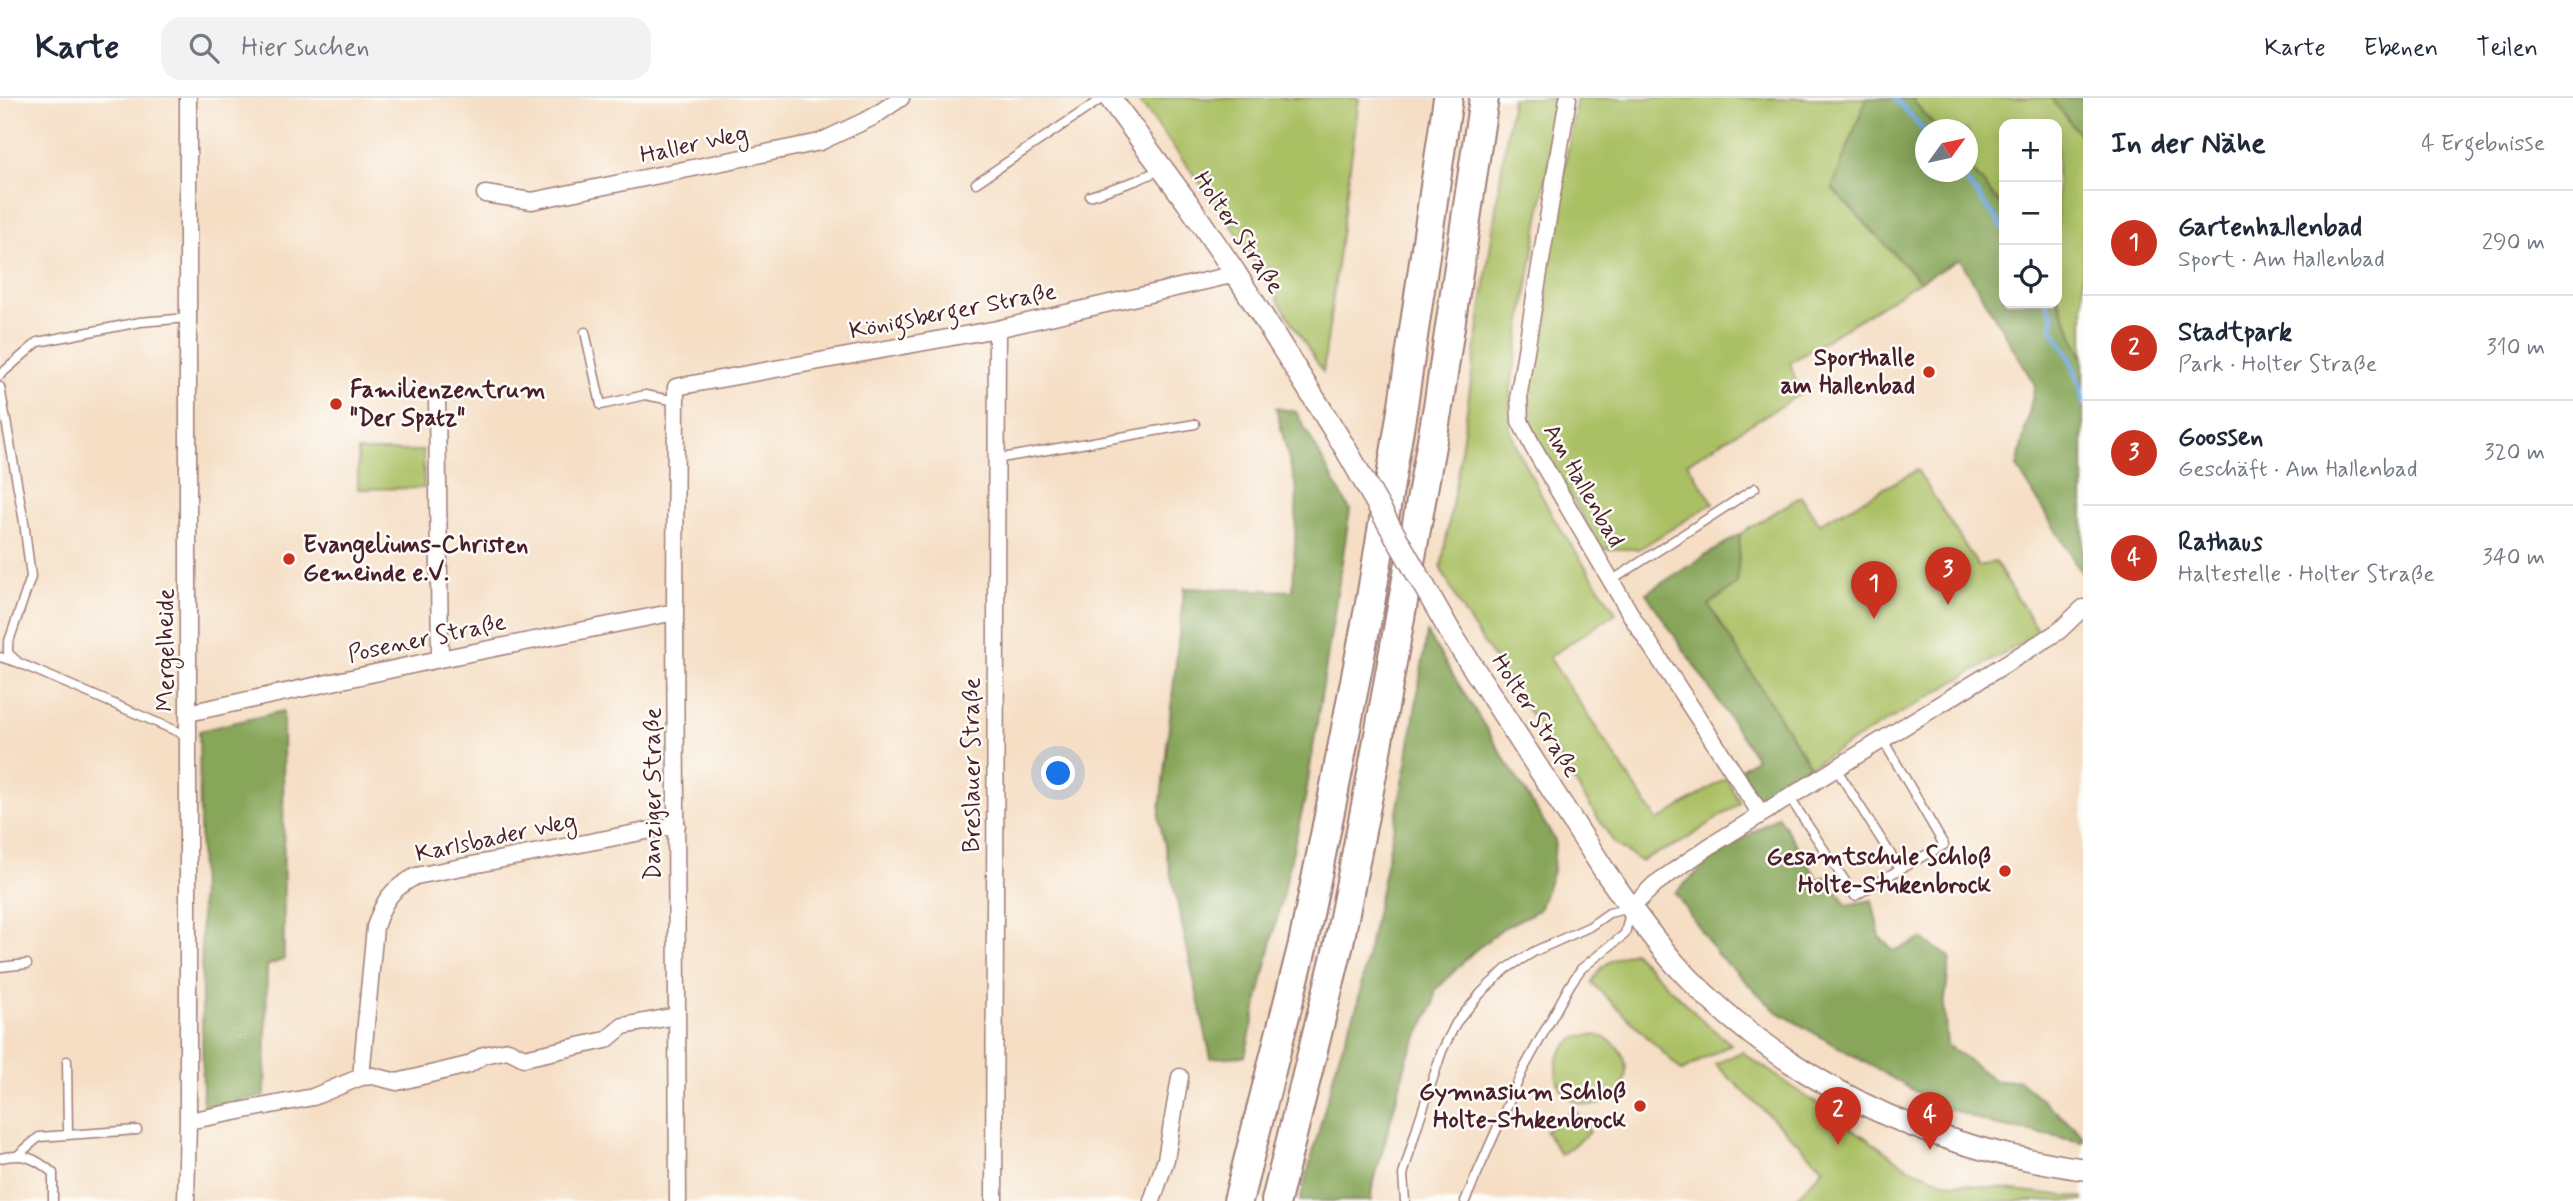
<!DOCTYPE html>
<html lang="de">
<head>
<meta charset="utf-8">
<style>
  body { margin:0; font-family:Mynerve,sans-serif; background:#f2f2f3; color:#1f2937 }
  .controls { position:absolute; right:21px; top:21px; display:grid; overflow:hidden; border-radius:14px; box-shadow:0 4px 18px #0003 }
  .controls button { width:63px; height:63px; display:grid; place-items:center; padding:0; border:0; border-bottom:2px solid #e0e1e3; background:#fff; color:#1f2937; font:35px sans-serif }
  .compass { position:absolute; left:1915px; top:21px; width:63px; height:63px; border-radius:50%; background:#fff; box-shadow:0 4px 18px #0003; rotate:57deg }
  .you { position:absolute; left:1059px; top:676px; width:24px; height:24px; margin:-18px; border:5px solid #fff; border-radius:50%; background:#1a73e8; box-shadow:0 0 0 10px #1a73e833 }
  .badge { display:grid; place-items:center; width:46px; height:46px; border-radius:50%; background:#c8321e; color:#fff; font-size:23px; font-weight:700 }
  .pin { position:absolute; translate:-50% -58px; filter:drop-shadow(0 2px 4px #0008) }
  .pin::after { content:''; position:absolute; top:37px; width:24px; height:21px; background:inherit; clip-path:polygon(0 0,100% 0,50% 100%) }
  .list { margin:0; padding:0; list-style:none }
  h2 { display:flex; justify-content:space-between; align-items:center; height:91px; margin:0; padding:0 28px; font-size:30px }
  h2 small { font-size:23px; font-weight:400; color:#747a83 }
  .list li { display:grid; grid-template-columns:46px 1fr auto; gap:21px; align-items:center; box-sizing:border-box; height:105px; padding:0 28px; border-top:2px solid #e0e1e3 }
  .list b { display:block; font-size:26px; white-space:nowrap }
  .list p { margin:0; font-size:23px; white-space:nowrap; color:#747a83 }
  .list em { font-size:23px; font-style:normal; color:#747a83 }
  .icon { flex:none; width:38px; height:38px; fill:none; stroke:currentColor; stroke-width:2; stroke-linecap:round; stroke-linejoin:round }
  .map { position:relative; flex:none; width:2083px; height:1103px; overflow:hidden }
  header { display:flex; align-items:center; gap:42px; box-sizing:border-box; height:98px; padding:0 35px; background:#fff; border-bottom:2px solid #e0e1e3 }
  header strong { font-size:33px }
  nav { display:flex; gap:38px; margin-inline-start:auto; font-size:24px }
  .search { width:490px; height:63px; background:#f2f2f3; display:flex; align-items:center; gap:18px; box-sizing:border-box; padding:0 24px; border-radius:21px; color:#747a83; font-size:26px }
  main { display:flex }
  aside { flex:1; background:#fff }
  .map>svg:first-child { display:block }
  .green { fill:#aac064; stroke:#7a7048; stroke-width:2 }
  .forest { fill:#87a65a; stroke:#686242; stroke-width:2 }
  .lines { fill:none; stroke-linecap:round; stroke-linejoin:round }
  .stream { stroke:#74aae2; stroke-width:5 }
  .lane-casing { stroke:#a07e78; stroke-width:11 }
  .street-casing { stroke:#a07e78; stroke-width:19 }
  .secondary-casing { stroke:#a07e78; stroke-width:24 }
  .highway-casing { stroke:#a07e78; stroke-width:32 }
  .lane { stroke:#fff; stroke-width:8 }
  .street { stroke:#fff; stroke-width:16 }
  .secondary { stroke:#fff; stroke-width:21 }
  .highway { stroke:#fff; stroke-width:28 }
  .secondary-bridge-casing { stroke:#a07e78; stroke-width:24; stroke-linecap:butt }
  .secondary-bridge { stroke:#fff; stroke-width:21 }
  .poi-dot { fill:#c8321e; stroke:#fdfcf7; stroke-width:2.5 }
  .labels { text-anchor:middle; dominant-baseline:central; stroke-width:5; stroke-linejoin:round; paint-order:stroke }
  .street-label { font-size:24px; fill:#4a1f2b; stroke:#fdfcf7 }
  .poi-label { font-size:24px; font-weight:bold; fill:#4a1f2b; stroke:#fdfcf7; text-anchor:end }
</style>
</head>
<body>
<header>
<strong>Karte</strong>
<div class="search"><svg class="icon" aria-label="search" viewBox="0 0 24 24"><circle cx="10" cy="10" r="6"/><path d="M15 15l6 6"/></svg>Hier suchen</div>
<nav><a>Karte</a><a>Ebenen</a><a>Teilen</a></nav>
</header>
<main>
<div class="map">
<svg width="2083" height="1103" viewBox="0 0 2083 1103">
  <rect width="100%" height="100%" fill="#fdfcf7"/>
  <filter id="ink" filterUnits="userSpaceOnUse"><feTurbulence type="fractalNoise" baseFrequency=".0143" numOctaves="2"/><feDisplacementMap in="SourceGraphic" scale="14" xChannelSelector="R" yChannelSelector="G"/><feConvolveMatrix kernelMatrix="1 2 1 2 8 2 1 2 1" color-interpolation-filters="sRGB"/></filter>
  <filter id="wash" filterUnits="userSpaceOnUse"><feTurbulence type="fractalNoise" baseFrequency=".00686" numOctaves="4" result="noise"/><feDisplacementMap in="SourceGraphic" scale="28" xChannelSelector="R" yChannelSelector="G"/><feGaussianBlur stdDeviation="1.57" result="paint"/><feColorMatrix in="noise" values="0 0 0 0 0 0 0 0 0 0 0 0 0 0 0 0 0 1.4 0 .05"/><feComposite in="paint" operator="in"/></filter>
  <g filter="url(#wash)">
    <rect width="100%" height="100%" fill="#f5dec4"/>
    <path class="green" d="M1137,0H1359L1323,274L1234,131Z
      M1512,0H1559L1510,295V330L1518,353L1554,421L1616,515L1549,559L1658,723L1726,680L1740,705L1682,744L1640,763L1615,746L1464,515L1441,471L1459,366Z
      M1577,0H1867L1832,90L1920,183L1790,265L1800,296L1687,365L1713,405L1639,451H1601L1526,319V292Z
      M1911,0H2051L2083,41V261L2057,198V26H2004V111L1968,67V32L1937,31Z
      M358,353H423L424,390L358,391Z
      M1917,372L1978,468L1995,464L2039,535L1810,668L1708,507L1737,486L1740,436L1801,398L1819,426Z
      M1633,854L1704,924L1731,946L1682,973L1592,885C1600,866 1614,860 1633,854Z
      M1556 972a35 35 0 1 1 70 0a35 35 0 1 1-70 0Z
      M1742,954L1908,1069L1946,1084L2083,1100V1103H1794L1824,1070L1715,966Z
      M1574,1011L1590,1034L1561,1057L1545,1033Z"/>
    <path class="forest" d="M1867,0H1911L1937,31L1926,32V74H1968V67L2004,111V205H2057V199L2083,261V477L2017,369L2035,287L1960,161L1920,183L1832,90Z
      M2051,0H2083V41Z
      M1276,310L1296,314L1350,412L1306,696L1245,958L1211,960L1159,721L1184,490L1293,493L1297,393Z
      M1740,436L1737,486L1709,507L1810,668L1757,700L1741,671L1756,660L1646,495Z
      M1427,535L1555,742L1553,773L1539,812L1503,830L1472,855L1435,893L1434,906L1408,958L1371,1095L1372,1103H1300L1339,957L1357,908L1407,665Z
      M283,613L284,861L267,868L265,998L203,1010L199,633Z
      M1778,718L1818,781L1828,778L1846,807L1872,802L1880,839L1893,853L1922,841L1950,859L1944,910L1947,947L1996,983L2019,982L2083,1037V1044L1994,1027L1939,1007L1776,913L1717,856L1675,795L1712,761Z"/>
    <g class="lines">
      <path class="stream" d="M1895,0L1926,35
        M1959,74L2004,130
        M2047,205L2053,220L2052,230L2069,258L2081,290L2083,305"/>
    </g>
  </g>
  <g filter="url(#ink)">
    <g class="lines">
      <defs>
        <path id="lane" d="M976,85L1103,0
          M1090,98L1135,83L1160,72
          M585,234L601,307L645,297L676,303
          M0,277L38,244L140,224L188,220
          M0,289L24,424L31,479L8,546V555L19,565L188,638
          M996,361L1195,326
          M1611,483L1755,390
          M0,559L16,564
          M1883,642L1944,747L1900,771
          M1789,699L1855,798L1900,771L1837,672
          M0,869L27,866
          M67,963L68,1037
          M18,1057L39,1039L137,1032
          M0,1060C24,1055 34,1059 53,1075V1103
          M1405,1103L1403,1077L1417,1029L1442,953L1456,925L1481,895L1506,871L1535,853L1589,829L1609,815L1631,810L1625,836L1581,871L1570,887L1523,972L1465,1103"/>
        <path id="street" d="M1568,0L1519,295L1520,323L1533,349L1634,522L1761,716
          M485,96L532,103L820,44L873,19L901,0
          M437,302L440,561
          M188,615L440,561L675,514
          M1631,810L1655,786L1710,748L2059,533L2083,510
          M361,979L375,829C384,802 390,792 416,778L677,727
          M188,1023L313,999L361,979L373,978L397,984L468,967L484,957L508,952L524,960L606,942L623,928L676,918
          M186,1103L188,1023V0
          M678,1103L675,514L676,289L997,231L1236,176
          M994,1103L997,231
          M1152,1103L1166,1061L1180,979"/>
        <path id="secondary" d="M1110,0L1187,104L1236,176L1344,348
          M1452,537L1606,775C1628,806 1651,839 1677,868C1770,968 1897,1037 2031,1062C2048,1065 2065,1069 2083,1071"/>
        <path id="highway" d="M1238,1103L1303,846L1333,698L1371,500L1403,307L1448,0
          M1276,1103L1338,850L1370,687L1439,303L1484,0"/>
      </defs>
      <use href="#lane" class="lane-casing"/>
      <use href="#street" class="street-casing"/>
      <use href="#secondary" class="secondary-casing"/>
      <use href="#highway" class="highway-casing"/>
      <use href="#lane" class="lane"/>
      <use href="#street" class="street"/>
      <use href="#secondary" class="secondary"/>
      <use href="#highway" class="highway"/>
      <defs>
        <path id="secondary-bridge" d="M1344,348L1452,537"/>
      </defs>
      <use href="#secondary-bridge" class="secondary-bridge-casing"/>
      <use href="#secondary-bridge" class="secondary-bridge"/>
    </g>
  </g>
  <g class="poi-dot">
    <circle cx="1929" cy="274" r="7"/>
    <circle cx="336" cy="306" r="7"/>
    <circle cx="289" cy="461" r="7"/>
    <circle cx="2005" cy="773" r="7"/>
    <circle cx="1640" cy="1008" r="7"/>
  </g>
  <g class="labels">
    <g class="street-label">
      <text transform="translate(694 47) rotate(-12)">Haller Weg</text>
      <text transform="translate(1238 135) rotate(56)">Holter Straße</text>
      <text transform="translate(953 214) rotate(-11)">Königsberger Straße</text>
      <text transform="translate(1583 388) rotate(60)">Am Hallenbad</text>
      <text transform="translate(427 541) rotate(-12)">Posener Straße</text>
      <text transform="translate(166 552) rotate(-90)">Mergelheide</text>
      <text transform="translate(1535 618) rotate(57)">Holter Straße</text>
      <text transform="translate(972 667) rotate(-90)">Breslauer Straße</text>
      <text transform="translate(653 696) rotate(-90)">Danziger Straße</text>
      <text transform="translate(496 740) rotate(-12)">Karlsbader Weg</text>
    </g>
    <g class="poi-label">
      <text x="1915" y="260">Sporthalle<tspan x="1915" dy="28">am Hallenbad</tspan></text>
      <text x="350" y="292" text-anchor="start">Familienzentrum<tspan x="350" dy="28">"Der Spatz"</tspan></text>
      <text x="303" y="447" text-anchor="start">Evangeliums-Christen<tspan x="303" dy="28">Gemeinde e.V.</tspan></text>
      <text x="1991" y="759">Gesamtschule Schloß<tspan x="1991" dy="28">Holte-Stukenbrock</tspan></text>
      <text x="1626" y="994">Gymnasium Schloß<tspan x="1626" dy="28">Holte-Stukenbrock</tspan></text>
    </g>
  </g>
</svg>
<div class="controls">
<button>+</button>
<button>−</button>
<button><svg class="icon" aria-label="locate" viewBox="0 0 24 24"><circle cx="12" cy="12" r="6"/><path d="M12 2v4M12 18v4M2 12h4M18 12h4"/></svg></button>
</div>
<svg class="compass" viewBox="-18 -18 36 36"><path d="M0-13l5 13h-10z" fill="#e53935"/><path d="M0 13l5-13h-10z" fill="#747a83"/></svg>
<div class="you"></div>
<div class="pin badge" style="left:1874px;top:521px">1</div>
<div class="pin badge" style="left:1838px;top:1047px">2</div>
<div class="pin badge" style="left:1948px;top:507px">3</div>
<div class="pin badge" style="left:1930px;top:1052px">4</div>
</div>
<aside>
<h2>In der Nähe<small>4 Ergebnisse</small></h2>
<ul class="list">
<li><span class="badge">1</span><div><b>Gartenhallenbad</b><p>Sport · Am Hallenbad</p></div><em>290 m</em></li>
<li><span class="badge">2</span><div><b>Stadtpark</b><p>Park · Holter Straße</p></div><em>310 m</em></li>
<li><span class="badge">3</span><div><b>Goossen</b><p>Geschäft · Am Hallenbad</p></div><em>320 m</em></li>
<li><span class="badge">4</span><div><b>Rathaus</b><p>Haltestelle · Holter Straße</p></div><em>340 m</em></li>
</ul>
</aside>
</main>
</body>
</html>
